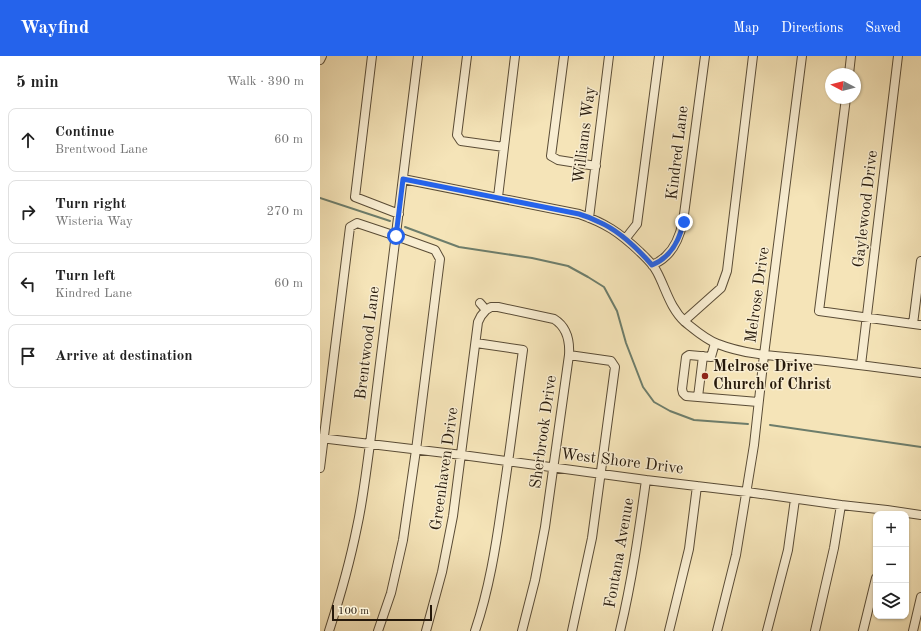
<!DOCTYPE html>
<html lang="en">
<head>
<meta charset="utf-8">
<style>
  body { margin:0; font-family:"Old Standard TT",serif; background:#f2f2f2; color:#222 }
  .controls { position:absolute; right:12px; bottom:12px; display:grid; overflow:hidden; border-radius:8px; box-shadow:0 1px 3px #0004 }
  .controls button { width:36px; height:36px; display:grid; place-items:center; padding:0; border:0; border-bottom:1px solid #e0e0e0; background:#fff; color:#222; font:20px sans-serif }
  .compass { position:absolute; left:505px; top:12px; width:36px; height:36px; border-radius:50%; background:#fff; box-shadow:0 1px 3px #0004; rotate:277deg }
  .scale { position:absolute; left:12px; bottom:10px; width:100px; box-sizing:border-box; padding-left:4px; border:2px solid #26190b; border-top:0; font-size:11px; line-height:14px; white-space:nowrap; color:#26190b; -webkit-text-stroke:3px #f8edd1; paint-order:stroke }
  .stop { position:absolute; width:12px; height:12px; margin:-9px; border:3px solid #2563eb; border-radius:50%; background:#fff }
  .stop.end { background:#2563eb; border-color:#fff; box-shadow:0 1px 4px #0008 }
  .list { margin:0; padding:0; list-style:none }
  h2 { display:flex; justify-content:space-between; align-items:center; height:52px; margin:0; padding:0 16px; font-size:17px }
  h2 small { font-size:13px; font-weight:400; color:#767676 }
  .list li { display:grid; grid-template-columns:26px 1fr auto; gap:12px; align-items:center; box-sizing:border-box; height:64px; margin:0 8px 8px; padding:0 8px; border:1px solid #e0e0e0; border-radius:8px }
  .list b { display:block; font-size:15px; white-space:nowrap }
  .list p { margin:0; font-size:13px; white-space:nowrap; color:#767676 }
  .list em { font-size:13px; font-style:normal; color:#767676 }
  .icon { flex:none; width:22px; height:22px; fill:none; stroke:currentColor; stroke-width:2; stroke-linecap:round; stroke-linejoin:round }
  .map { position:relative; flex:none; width:601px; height:575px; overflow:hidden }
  header { display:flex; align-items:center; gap:24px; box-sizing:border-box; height:56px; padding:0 20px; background:#2563eb; color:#fff }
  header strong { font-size:19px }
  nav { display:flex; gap:22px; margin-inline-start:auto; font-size:14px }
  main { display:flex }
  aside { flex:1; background:#fff }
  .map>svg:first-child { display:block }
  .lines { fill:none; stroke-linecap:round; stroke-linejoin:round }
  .stream { stroke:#6d7d6b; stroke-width:2 }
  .minor-casing { stroke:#5a4c36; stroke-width:10 }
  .minor { stroke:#f8edd1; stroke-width:8 }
  .route { stroke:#2563eb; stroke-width:5 }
  .poi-dot { fill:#8f2418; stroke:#f8edd1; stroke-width:1.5 }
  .labels { text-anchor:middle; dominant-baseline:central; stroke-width:3; stroke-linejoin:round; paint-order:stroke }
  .street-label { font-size:16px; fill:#26190b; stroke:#f8edd1 }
  .poi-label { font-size:16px; font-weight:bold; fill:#26190b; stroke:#f8edd1; text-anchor:start }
</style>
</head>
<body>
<header>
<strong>Wayfind</strong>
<nav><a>Map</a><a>Directions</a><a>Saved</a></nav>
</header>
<main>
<aside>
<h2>5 min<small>Walk · 390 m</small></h2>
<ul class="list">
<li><svg class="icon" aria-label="ahead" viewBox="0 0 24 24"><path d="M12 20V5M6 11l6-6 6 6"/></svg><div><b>Continue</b><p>Brentwood Lane</p></div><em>60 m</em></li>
<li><svg class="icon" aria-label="right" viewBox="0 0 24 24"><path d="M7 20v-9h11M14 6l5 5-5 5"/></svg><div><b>Turn right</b><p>Wisteria Way</p></div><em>270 m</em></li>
<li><svg class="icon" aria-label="left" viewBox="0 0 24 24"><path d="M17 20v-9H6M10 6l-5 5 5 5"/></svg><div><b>Turn left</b><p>Kindred Lane</p></div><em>60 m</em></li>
<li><svg class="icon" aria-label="arrive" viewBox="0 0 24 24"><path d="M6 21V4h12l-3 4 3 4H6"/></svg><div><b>Arrive at destination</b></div></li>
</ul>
</aside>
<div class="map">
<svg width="601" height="575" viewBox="0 0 601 575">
  <rect width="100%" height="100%" fill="#f5e4b8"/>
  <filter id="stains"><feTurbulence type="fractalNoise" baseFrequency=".005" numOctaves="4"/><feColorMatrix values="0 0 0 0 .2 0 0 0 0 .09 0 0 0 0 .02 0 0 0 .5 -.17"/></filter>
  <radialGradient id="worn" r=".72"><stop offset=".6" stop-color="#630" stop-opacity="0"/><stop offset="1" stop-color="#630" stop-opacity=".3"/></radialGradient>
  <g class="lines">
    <path class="stream" d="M0,142L70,165
      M85,171L139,191L212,202L248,210L268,221L284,231L297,255L306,287L323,331L334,346L350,355L374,364L428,368
      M450,369L601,391"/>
    <defs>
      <path id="minor" d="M52,0L35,141L79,158
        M147,0L137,79L141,85L184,91
        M244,0L231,100L238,104L276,110
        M0,4L2,0
        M529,18L531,0
        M526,42L499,255L601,269
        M83,123L259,158C285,167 299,176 320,196C326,202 333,208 337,216C346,233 350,252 365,266C375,274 386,284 398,288C426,299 457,300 487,303C525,307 563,312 601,317
        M178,141L195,0
        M269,162L289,0
        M306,182L317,168L339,0
        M332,209C337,207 342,204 346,200C356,191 360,179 363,166L385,0
        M160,247L166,254L171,251H178L234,263C247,271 250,284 249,299L225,471L215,524L202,575
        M364,265L401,232L407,215L433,0
        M593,268L601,205
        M395,287L391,301L369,299L366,301L362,333L363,337L366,340L438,346
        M249,299L291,305L295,311L272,482L252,575
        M541,309L578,0
        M378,341L383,300
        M0,382L142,399L326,424L427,436L521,449L567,454L601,459
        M0,412L30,171L37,167L76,180L115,194L120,203L96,394L83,484L71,537L58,575
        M9,575C20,541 30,506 37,471C43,444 46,416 50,388L98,0
        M106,575L122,516L133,460L158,266L161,260L166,254
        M155,575C169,534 176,490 182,447C190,396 196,345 203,294L156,287
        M300,575C312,525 319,475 326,424
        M349,575L369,493L377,430
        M397,575L416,499L434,389L444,299L482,0
        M447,575L468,494L475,443
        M495,575L514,492L521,449
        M543,575L556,522
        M593,575L601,541"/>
    </defs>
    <use href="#minor" class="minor-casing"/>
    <use href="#minor" class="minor"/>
  </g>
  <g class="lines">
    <path class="route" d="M76,180L83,123L259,158C266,160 273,163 279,166C300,175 317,192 332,209C337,207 342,204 346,200C356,191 360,179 364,166"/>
  </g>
  <circle class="poi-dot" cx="385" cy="320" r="4"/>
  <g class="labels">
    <g class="street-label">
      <text transform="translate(265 79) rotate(-83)">Williams Way</text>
      <text transform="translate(358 97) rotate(-83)">Kindred Lane</text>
      <text transform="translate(546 153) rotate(-83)">Gaylewood Drive</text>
      <text transform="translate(438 239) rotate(-82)">Melrose Drive</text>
      <text transform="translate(48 287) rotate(-83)">Brentwood Lane</text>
      <text transform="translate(224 376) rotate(-82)">Sherbrook Drive</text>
      <text transform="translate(302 406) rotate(7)">West Shore Drive</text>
      <text transform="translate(125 413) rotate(-82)">Greenhaven Drive</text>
      <text transform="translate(300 497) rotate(-80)">Fontana Avenue</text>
    </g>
    <g class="poi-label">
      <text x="393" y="311">Melrose Drive<tspan x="393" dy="18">Church of Christ</tspan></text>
    </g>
  </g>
  <rect width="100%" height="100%" filter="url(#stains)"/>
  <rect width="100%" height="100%" fill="url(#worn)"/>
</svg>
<div class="controls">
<button>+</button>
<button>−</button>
<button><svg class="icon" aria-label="layers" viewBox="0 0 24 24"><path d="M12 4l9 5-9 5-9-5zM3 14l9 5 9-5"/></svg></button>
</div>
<svg class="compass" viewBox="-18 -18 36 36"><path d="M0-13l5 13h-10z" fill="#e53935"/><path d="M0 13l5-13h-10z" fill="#767676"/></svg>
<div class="scale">100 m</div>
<div class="stop" style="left:76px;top:180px"></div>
<div class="stop end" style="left:364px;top:166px"></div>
</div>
</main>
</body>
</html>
